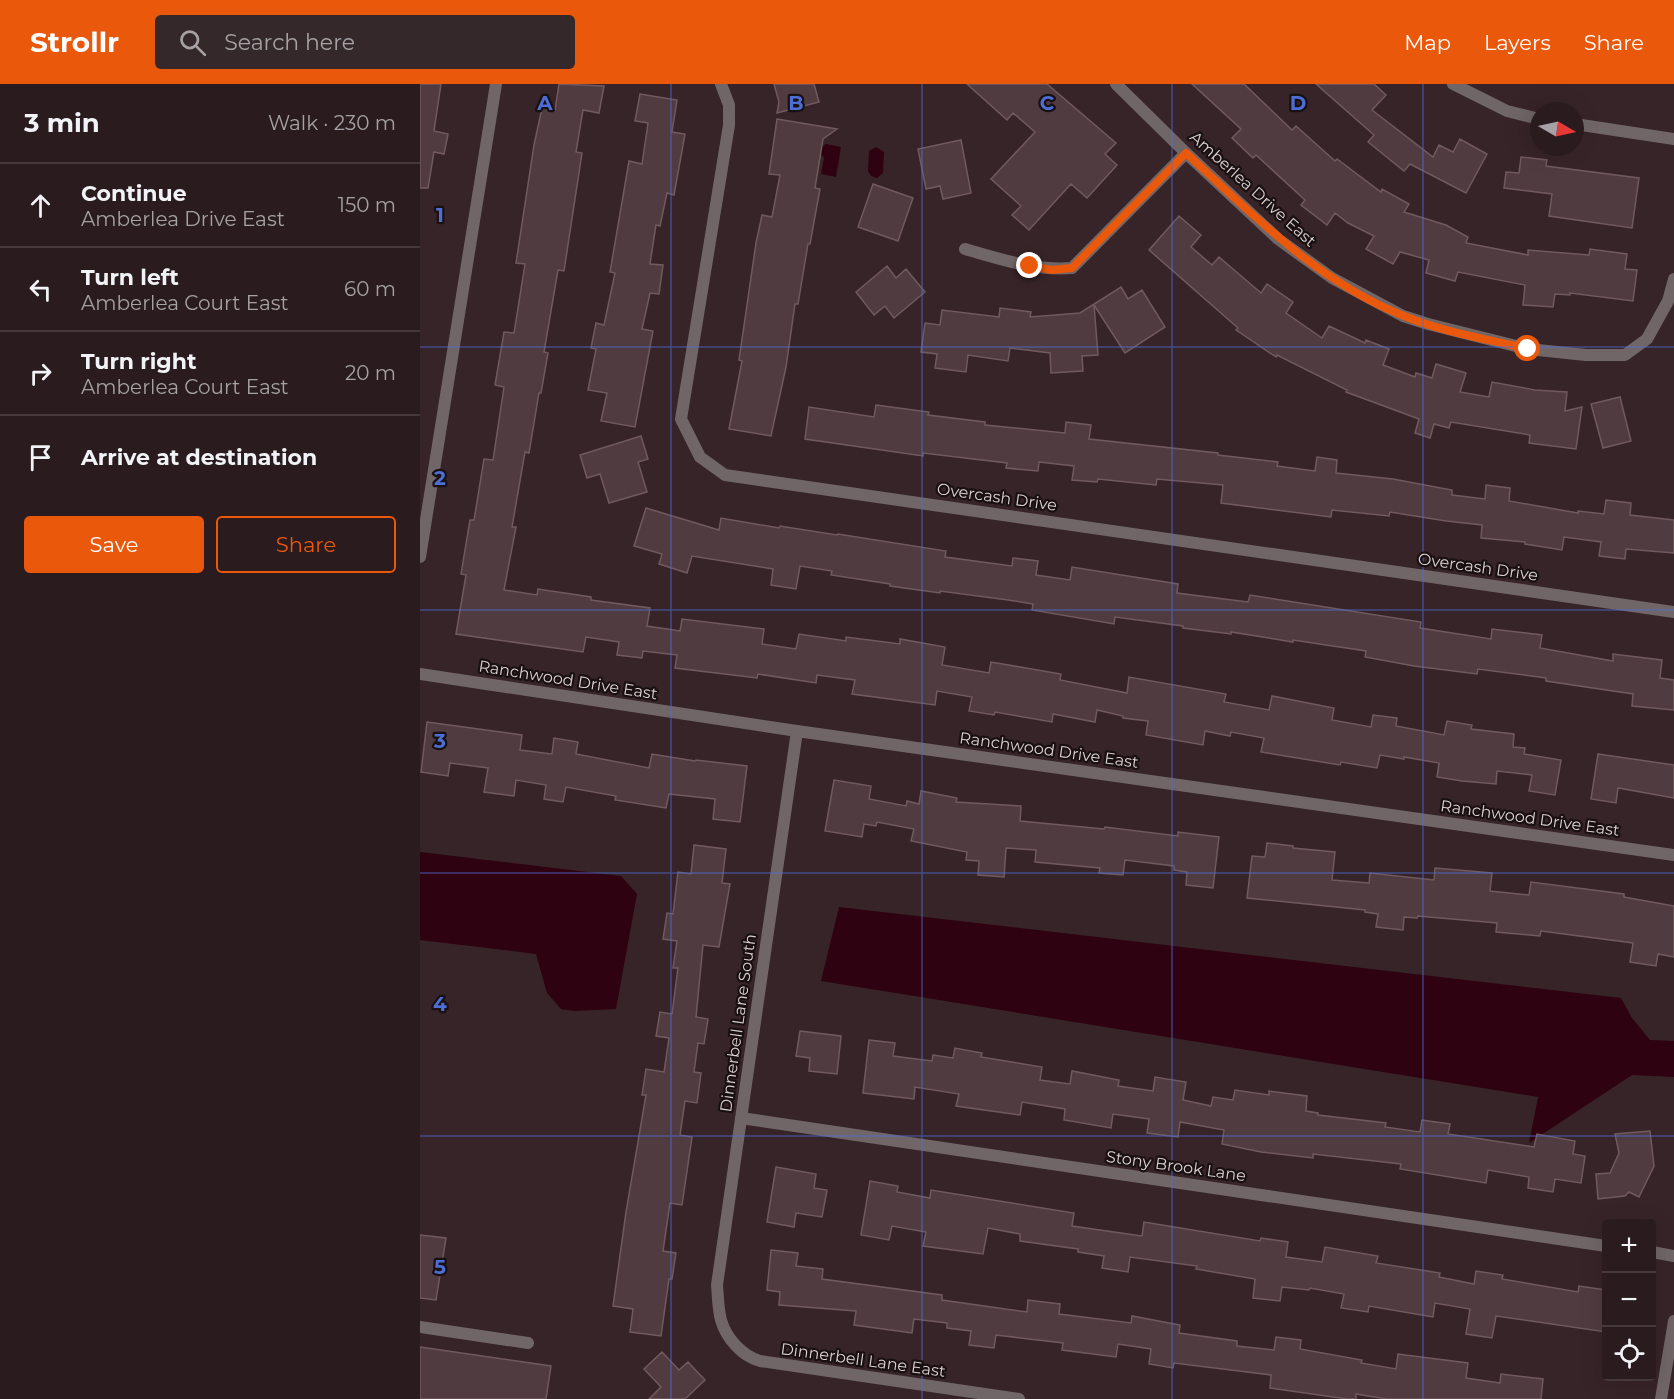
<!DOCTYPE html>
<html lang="en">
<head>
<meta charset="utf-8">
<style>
  body { margin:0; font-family:Montserrat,sans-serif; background:#35282b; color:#f1f3f6 }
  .controls { position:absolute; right:18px; bottom:18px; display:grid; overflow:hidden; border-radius:6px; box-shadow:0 6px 24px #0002 }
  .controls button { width:54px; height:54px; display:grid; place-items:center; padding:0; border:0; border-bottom:2px solid #45393c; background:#291b1e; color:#f1f3f6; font:30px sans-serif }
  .compass { position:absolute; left:1110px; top:18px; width:54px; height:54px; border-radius:50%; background:#291b1e; box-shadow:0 6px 24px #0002; rotate:99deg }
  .stop { position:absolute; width:18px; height:18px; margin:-14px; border:4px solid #ea580c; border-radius:50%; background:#fff }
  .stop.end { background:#ea580c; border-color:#fff; box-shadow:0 2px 6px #0008 }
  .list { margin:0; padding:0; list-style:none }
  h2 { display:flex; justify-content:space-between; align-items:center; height:78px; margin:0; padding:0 24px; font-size:26px }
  h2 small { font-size:20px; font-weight:400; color:#a5a1a4 }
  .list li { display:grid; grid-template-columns:39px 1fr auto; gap:18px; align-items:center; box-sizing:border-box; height:84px; padding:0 24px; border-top:2px solid #45393c }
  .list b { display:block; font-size:22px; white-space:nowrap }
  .list p { margin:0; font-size:20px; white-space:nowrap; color:#a5a1a4 }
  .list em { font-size:20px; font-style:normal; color:#a5a1a4 }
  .actions { display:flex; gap:12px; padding:18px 24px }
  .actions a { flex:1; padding:14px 0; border:2px solid #ea580c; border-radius:6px; text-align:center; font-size:21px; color:#ea580c }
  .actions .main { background:#ea580c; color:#fff }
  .icon { flex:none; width:33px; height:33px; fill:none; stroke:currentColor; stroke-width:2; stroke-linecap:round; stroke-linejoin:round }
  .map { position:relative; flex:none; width:1254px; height:1315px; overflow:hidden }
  header { display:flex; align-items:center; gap:36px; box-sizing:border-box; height:84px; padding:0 30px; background:#ea580c; color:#fff }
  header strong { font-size:28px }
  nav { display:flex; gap:33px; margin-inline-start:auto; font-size:21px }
  .search { width:420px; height:54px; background:#35282b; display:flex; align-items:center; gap:15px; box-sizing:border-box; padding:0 21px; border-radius:6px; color:#a5a1a4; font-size:22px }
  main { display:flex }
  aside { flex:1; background:#291b1e }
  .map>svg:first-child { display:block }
  .water { fill:#2e0211 }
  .building { fill:#503c40; stroke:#705a5e; stroke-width:1.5 }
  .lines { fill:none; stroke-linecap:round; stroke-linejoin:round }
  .street { stroke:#706667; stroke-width:12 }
  .route { stroke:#ea580c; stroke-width:8 }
  .grid { fill:none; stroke:#4d6ed6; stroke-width:1.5; stroke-opacity:0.55 }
  .labels { text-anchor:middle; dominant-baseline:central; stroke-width:4.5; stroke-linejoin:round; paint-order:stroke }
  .street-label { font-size:16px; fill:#ddd0d2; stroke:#191012 }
  .grid-label { font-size:20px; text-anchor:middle; font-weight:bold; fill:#4d6ed6; stroke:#191012; stroke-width:4.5; stroke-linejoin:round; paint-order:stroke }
</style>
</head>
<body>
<header>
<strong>Strollr</strong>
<div class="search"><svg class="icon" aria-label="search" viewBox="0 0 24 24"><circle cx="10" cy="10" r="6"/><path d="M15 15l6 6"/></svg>Search here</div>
<nav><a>Map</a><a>Layers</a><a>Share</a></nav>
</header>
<main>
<aside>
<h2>3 min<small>Walk · 230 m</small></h2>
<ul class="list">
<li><svg class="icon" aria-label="ahead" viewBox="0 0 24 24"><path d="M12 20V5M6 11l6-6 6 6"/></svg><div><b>Continue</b><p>Amberlea Drive East</p></div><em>150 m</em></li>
<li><svg class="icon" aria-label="left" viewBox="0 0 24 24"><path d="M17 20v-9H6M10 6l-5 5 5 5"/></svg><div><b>Turn left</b><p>Amberlea Court East</p></div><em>60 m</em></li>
<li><svg class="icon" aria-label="right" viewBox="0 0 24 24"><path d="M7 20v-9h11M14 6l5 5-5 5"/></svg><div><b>Turn right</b><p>Amberlea Court East</p></div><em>20 m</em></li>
<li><svg class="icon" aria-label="arrive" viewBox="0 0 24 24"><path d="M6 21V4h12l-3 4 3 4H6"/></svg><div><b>Arrive at destination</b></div></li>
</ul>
<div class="actions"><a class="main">Save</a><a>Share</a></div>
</aside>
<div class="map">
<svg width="1254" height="1315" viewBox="0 0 1254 1315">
  <rect width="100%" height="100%" fill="#372428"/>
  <path class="water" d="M406,60L421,63L416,93L401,90L404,74L401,70L402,63Z
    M456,63L464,68L463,89L457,94L451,92L448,87L449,67Z
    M0,768L201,792L217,810L196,925L154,927L141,925L127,909L116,870L0,856Z
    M419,823L1201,914L1212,934L1230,956L1254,957V993L1212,991L1109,1059L1118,1013L401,897Z"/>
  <path class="building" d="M0,0H21L14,47L28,50L24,70L14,68L8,104H0Z
    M139,0L184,2L179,29L163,26L156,68L162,69L144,187L138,186L124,268L128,269L121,309H119L109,369L105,368L92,443H96L84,506L117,511L118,505L171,513V516L230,524L227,542L260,547L262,535L344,545L342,560L376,565L379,550L426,557V553L480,560V555L525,563L522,581L569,589L571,578L641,590L640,596L707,609L709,593L806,610L804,618L849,626L852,612L914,624L912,636L951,643L953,631L977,634L976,642L1024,651L1027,637L1052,641L1051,645L1094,650L1093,663L1105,664L1104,670L1141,676L1135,711L1109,707L1112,691L1077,687L1076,700L1042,697L1017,693L1019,679L984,673V675L960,671L957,684L921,678L920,681L841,668L844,654L811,648L810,652L785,647L783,661L726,651L728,637L703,634V632L677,626L675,638L633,630L632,638L575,628L574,631L549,627L552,613L517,607L515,621L432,610L435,596L397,591L396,599L338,590L337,594L255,584L257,571L223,567L222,574L197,571L199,558L166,553L163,568L36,550L46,491L41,490L50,436H54L64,375L73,376L84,303L75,301L84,248L94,249L105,180L96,179L114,61L122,24L135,26Z
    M354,0H394L399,18L357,29L359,18Z
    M547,0H627L696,59L685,70L697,81L667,114L651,100L609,146L592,131L601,122L571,95L615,48L593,29L587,36Z
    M772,0H824L872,46L876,42L915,77L917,75L961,108L962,105L989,120L984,128L1026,141L1048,153L1046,159L1108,171V166L1169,171L1170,165L1207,170L1205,185L1217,186L1213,217L1150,209V211L1135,210L1133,223L1103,221L1105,201L1038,188L1035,197L1006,189L1009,176L980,168L973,180L946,165L954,152L928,139L915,129L907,141L881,121L885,116L836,71L833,74L812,54L821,45Z
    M896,0H954L966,11L952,26L1013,73L1019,61L1033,68L1040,55L1067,70L1046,109L990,80L984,87L948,58L954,51Z
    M220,10L257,16L252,48L265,50L254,111L247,109L240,142L236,141L230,180L243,181L239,210L230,209L222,245L233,247L215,343L181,337L187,309L168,306L176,265L171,264L176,239L184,241L195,189L190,188L209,77L222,80L228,39L215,37Z
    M357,35L417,45L403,55L395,104L400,105L390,160H388L378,220H375L366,283L351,352L309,345L322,277L319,276L336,159L342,131L352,133L360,91L349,90Z
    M541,56L551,109L523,115L520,102L506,105L498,65Z
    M1101,73L1127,76L1126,82L1219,94L1212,144L1129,132L1132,110L1084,104L1086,88L1099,89Z
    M453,100L493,114L478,157L438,143Z
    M759,132L781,151L771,163L792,181L799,173L841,209L847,200L873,218L866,229L902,254L909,242L945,259L946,256L969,265L963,281L995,293L996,289L1012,294L1016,280L1046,289L1040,308L1069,313L1072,298L1115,306L1147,308L1145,327L1162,323L1156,365L1109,359L1110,351L1031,338L1029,344L1014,340L1010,354L995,349L999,335L926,308L927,306L857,271L856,273L816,246L818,244L729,166Z
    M467,182L476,194L486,185L505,208L474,234L465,222L454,231L436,208Z
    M701,203L708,215L722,206L745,243L705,269L674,221L678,271L662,272L663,287L631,289L630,269L590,264L588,277L548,271L546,288L515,284L517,270L501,268L505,239L520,241L522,226L579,233L580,224L611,228L610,233L660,229Z
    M1200,313L1211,357L1183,364L1171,320Z
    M456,321L509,328L508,331L565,338V341L645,349L646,338L671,341L669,355L798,369V371L858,378L857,382L895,387L897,373L917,376L916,389L973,395L1032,406V411L1065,415L1066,401L1090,404L1089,417L1158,429V427L1184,430L1186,416L1211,419L1210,431L1254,436V469L1206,465L1205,475L1179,472L1181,458L1144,453L1142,466L1105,460V458L1061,454L1062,441L1026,437L970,428L969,432L912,426L911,433L801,419L803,401L737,395L736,401L678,395L677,398L652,396L654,382L619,378L618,387L586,384L587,379L503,369V372L385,355L389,323L454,333Z
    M221,352L228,375L218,378L227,408L189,419L180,390L167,394L160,371Z
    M226,424L299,446L301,434L359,444L360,442L417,451L418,450L526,467L525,473L592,482L593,474L618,477L616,491L650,496L652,483L758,500L757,509L828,518L830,511L1001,538L1000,544L1071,555L1072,545L1122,551L1120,564L1193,577V570L1242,576L1240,594L1254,596V626L1212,622L1213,610L1126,597V594L1058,585L1057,590L994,582L945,573L946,567L873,556V558L811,548V550L763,544V542L695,533L694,540L612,526L613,520L588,516L520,507V509L470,502V500L411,491L412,487L380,482L376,505L351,501L353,485L272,472L267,489L239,480L242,470L214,462Z
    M7,638L102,651L100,666L132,670L134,654L158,658L156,670L229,684L232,670L275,677L276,676L327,682L320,738L293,735L295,715L249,710L246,724L195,716L196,712L146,703L143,718L124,715L126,701L96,696L94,712L64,708L68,684L30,679L28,692L1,688Z
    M1178,670L1254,681V714L1198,704L1196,719L1171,715Z
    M414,696L451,702L449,715L486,722L487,717L499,720L501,707L537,714L536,718L601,722L600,737L684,745L685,743L758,752V748L799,753L793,804L766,801L767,788L754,786V782L705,776L703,791L679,789L680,784L615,778L616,766L586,764L584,793L558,791L559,777L546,776L547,768L491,757L494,745L457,738L456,742L444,740L442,753L405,747Z
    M847,759L873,762V764L915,768L912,796L949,799L950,789L1014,796L1015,784L1072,789L1070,807L1109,811L1111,798L1204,810V813L1254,822V873L1238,870L1236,882L1210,878L1213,859L1121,847L1120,852L1076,848L1077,839L998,832L997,834L984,833L983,846L956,843L958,830L945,828V826L827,814L832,772L845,773Z
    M274,761L306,765L302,799L310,800L299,863L283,861L276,933L288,935L284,960L278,959L274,988L281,989L277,1019L265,1017L260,1051L272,1053L262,1121L250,1119L243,1167L256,1169L252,1195H249L241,1252L210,1248L213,1225L193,1222L206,1128L226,1011H222L226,985L244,988L249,954L236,952L240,928L252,930L258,884H253L257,857L243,855L247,829L253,830L258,788L271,790Z
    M380,947L421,952L417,990L389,987L390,974L376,972Z
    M449,956L475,959L473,972L512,977L513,971L533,974L535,964L562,969L561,973L622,983L620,996L650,1000L652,987L699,996L698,1002L733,1007L735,993L766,998L763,1016L791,1022L793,1013L813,1016L815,1006L849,1011V1007L887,1012L886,1027L898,1029V1031L966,1039L965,1043L1000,1048L1002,1036L1030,1040L1028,1050L1114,1063L1117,1050L1155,1057L1153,1070L1165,1072L1161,1099L1135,1095L1133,1108L1108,1104L1109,1093L1068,1086L1066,1099L980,1085L981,1080L893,1070V1074L841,1068L802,1060L804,1046L760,1038L758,1053L727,1049L729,1035L693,1030L691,1044L644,1036L645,1025L602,1018L600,1031L536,1022L539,1010L495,1003L494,1015L443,1009Z
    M1230,1047L1234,1082L1219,1113L1209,1108L1205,1112L1178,1115L1176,1090L1190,1089L1199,1069L1195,1050Z
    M356,1083L396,1090L394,1104L407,1106L402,1133L376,1129L374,1143L347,1138Z
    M450,1097L478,1102L477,1108L510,1114L511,1106L654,1129L652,1142L722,1152L724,1138L840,1157L841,1154L868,1158L866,1173L902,1178L905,1163L958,1172L956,1179L1020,1189L1019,1193L1054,1200L1056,1187L1083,1191L1082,1195L1158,1208L1159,1202L1186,1206V1248L1076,1232L1072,1254L1046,1250L1050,1225L1015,1219L1013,1233L949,1222L948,1228L921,1224L924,1210L890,1204L889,1206L862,1203L860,1217L833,1214L835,1195L776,1185L777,1182L710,1173L708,1188L682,1184L684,1172L658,1168V1165L600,1157V1150L568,1144L563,1170L503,1162L506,1148L472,1142L469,1156L441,1151Z
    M0,1151L26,1154L16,1216L0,1214Z
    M351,1166L378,1169L376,1182L403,1185L402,1195L522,1211V1216L607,1228L608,1216L640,1220L639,1230L711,1239L712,1232L760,1241L759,1249L817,1257V1262L854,1266L856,1253L881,1256L880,1265L942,1276L941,1279L976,1285L978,1270L1048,1279L1046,1294L1080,1299L1081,1290L1123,1295L1121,1315H966L936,1310V1315H927L850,1304L851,1291L754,1279L753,1284L729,1280L731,1265L698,1260L696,1273L642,1266L643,1259L576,1251L574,1264L549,1261L551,1247L527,1244V1239L494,1235L492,1249L434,1241L436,1227L359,1221L360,1208L347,1206Z
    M0,1263L131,1282L126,1315H0Z
    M242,1268L259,1286L268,1278L285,1296L265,1315H229L241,1303L224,1285Z"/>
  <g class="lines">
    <path class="street" d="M301,0L309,21V41L261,335L280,373L305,391L1254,528
      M696,0L766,69L858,155L912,194L983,232L1008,240L1108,265L1166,271H1205L1227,255L1248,217L1254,195
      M1033,0L1087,27L1119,35
      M1155,40L1254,55
      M545,165C580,175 615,187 652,184L766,69
      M0,473L76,0
      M0,590L377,647L1254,771
      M377,647L297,1201C298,1212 298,1225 301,1236C306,1254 322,1272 340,1277L599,1315
      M321,1034L1186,1162
      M1232,1168L1254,1172
      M0,1243L108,1259
      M1241,1315L1254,1237"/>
  </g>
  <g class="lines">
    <path class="route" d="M610,182L632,186L652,184L766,69C833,131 898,198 984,232C1023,248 1067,255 1108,265"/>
  </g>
  <path class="grid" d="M251,0V1315M502,0V1315M752,0V1315M1003,0V1315M0,263H1254M0,526H1254M0,789H1254M0,1052H1254"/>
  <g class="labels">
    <g class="street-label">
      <text transform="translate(833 105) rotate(42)">Amberlea Drive East</text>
      <text transform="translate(577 413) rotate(8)">Overcash Drive</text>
      <text transform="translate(1058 483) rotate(8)">Overcash Drive</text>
      <text transform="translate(148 596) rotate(9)">Ranchwood Drive East</text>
      <text transform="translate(629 666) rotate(8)">Ranchwood Drive East</text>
      <text transform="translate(1110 734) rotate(8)">Ranchwood Drive East</text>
      <text transform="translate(318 939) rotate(-82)">Dinnerbell Lane South</text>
      <text transform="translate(756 1082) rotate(8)">Stony Brook Lane</text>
      <text transform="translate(443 1276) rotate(8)">Dinnerbell Lane East</text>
    </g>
  </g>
  <g class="grid-label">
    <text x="125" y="26">A</text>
    <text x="376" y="26">B</text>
    <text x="627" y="26">C</text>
    <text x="878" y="26">D</text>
    <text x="20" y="138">1</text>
    <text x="20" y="401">2</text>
    <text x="20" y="664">3</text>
    <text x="20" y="927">4</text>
    <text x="20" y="1190">5</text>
  </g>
</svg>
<div class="controls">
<button>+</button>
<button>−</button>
<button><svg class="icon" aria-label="locate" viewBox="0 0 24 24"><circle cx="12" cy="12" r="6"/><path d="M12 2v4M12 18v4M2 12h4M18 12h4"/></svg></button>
</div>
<svg class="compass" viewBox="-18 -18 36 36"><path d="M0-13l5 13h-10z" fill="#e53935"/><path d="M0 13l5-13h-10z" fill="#a5a1a4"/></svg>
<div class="stop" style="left:1108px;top:265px"></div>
<div class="stop end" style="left:610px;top:182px"></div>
</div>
</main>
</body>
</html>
